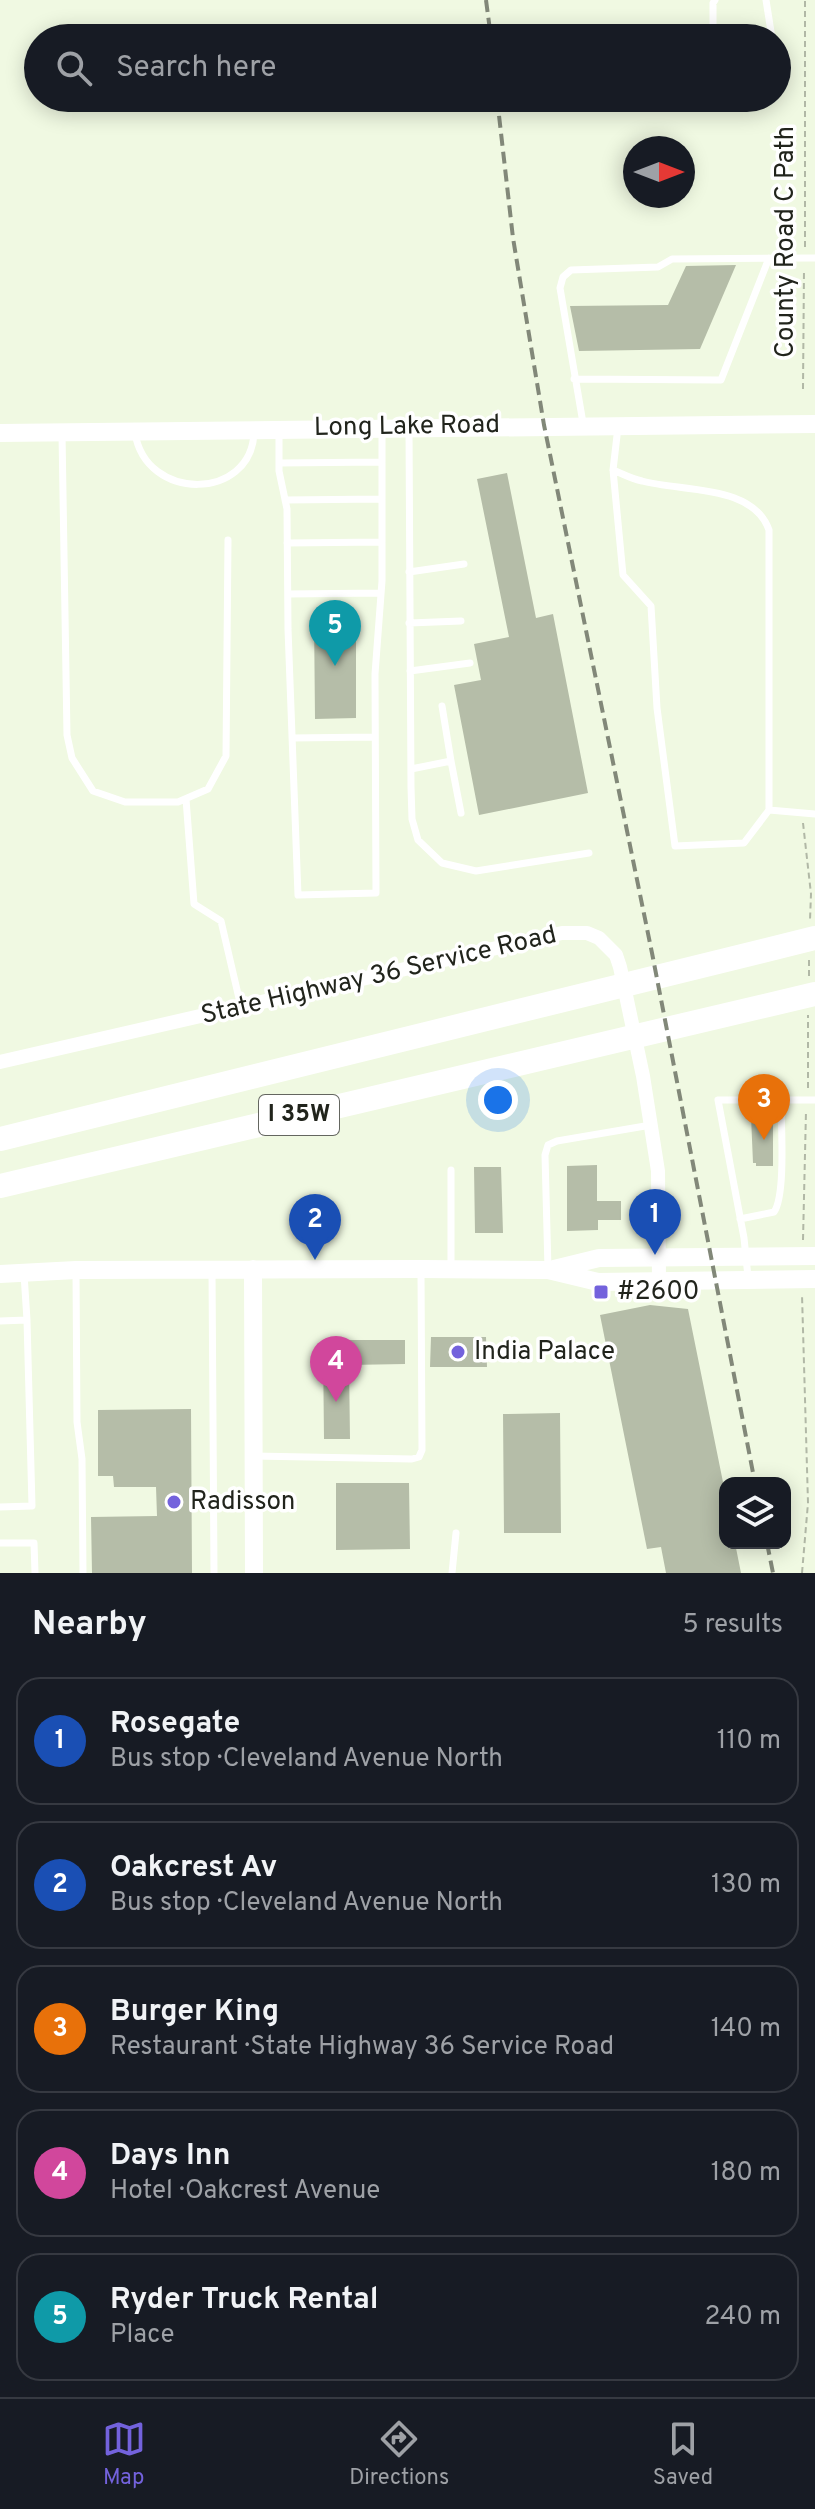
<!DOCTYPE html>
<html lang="en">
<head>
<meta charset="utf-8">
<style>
  body { margin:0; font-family:Overpass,sans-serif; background:#20242c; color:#f1f3f6 }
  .controls { position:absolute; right:24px; bottom:24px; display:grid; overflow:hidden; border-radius:16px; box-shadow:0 4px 20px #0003 }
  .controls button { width:72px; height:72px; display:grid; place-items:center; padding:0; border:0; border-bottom:2px solid #363941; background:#171b24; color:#f1f3f6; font:40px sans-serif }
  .compass { position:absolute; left:623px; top:136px; width:72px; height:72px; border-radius:50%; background:#171b24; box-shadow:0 4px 20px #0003; rotate:90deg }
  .you { position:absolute; left:498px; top:1100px; width:28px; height:28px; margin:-20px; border:6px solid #fff; border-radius:50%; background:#1a73e8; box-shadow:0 0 0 12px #1a73e833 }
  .badge { display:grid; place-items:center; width:52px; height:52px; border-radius:50%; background:#7362dc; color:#fff; font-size:26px; font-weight:700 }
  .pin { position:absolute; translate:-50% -66px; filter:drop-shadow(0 2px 4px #0008) }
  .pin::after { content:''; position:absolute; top:42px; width:28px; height:24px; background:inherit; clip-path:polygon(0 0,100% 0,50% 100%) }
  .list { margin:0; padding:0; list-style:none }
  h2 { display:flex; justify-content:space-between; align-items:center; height:104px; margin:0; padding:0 32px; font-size:34px }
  h2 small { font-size:26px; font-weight:400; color:#9ea1a6 }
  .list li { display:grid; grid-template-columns:52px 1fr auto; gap:24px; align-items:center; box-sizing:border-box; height:128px; margin:0 16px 16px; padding:0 16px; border:2px solid #363941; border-radius:24px }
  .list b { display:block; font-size:30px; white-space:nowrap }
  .list p { margin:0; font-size:26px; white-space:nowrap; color:#9ea1a6 }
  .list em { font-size:26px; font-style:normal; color:#9ea1a6 }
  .icon { flex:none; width:44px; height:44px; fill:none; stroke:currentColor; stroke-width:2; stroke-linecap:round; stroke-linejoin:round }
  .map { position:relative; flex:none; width:815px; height:1573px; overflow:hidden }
  .search { position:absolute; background:#171b24; box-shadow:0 4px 20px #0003; left:24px; right:24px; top:24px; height:88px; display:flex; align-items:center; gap:20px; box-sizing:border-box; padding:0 28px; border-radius:44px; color:#9ea1a6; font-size:30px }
  .sheet { height:824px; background:#171b24 }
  nav { display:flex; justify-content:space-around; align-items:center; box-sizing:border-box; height:112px; border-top:2px solid #363941; background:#171b24; font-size:22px; color:#9ea1a6 }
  nav a { display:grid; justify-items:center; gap:4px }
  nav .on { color:#7362dc }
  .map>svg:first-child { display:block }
  .building { fill:#b5bda8 }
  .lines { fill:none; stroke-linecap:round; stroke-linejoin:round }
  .path { stroke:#b1b8a6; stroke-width:2; stroke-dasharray:6 4; stroke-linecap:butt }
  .lane { stroke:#fff; stroke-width:7 }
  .street { stroke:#fff; stroke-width:14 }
  .secondary { stroke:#fff; stroke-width:18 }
  .highway { stroke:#fff; stroke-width:24 }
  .rail { stroke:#828879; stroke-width:4; stroke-dasharray:12 6; stroke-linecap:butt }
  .poi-dot { fill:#7362dc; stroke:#fff; stroke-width:3 }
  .labels { text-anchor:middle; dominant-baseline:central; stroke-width:7; stroke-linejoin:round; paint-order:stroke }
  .shield { fill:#fff; stroke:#646660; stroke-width:2 }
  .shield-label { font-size:24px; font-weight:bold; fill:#21241c }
  .street-label { font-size:26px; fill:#21241c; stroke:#fff }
  .poi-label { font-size:26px; fill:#21241c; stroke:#fff; text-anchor:start }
</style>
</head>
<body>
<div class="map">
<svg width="815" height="1573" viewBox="0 0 815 1573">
  <rect width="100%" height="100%" fill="#f0f9e2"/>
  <path class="building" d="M736,265L700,349L579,351L570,306L668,305L686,266Z
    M507,473L536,618L553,614L588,793L479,815L454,685L481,680L474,644L509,637L477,479Z
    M356,614V718L315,719L314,615Z
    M751,1116H773V1166H756V1163H753Z
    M597,1165V1201H621V1220H598V1230L567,1231V1166Z
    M474,1167H501L503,1233H475Z
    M650,1305L688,1309L725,1492V1543H735L741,1573H666L661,1547L647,1549L600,1315Z
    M431,1337H486L487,1367H430Z
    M348,1340H405V1364L349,1365L350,1439H324L323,1346H348Z
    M191,1409L192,1573H92L91,1517L157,1516L156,1487H114L113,1476H98V1410Z
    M560,1413L561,1533H504L503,1414Z
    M336,1483H409L410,1549L336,1550Z"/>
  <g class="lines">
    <path class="path" d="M805,247V0
      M803,389L804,269
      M803,823L811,894L810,920
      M809,976V959
      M808,1088V1015
      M803,1240L806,1111
      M802,1573L808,1503L802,1295"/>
    <path class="lane" d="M766,0L772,38
      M713,38V3L715,0
      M574,379L721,380L769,258
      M583,423L560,288L563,277L571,270L658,267L672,259L815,258
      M618,427L613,470L623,575L651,606L657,708L675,846L744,843L769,810L815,814
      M409,429L411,787L412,819L418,840L442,863L476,871L589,853
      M279,431V471L287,509L288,629L298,895L376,893L375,674L382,581V429
      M135,433C146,502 251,501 254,433
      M62,434L67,735L72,758L93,791L125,802H178L208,789L226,756L228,540
      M279,463L382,462
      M613,470C623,474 632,479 642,481C682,492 753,484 769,530V810
      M285,500L382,499
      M287,543L382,542
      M409,572L464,564
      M288,594L381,593
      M409,623L461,621
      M410,671L470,663
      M442,706L451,761
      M292,738L375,737
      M411,769L451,761L461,813
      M186,799L194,904L221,921L241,1007
      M451,1170V1268
      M740,1219L774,1212C786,1195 781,1124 781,1100
      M548,1269L545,1155L548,1145L557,1141L651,1125
      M212,1271L214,1573
      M76,1272L77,1422L82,1459L83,1573
      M748,1277L744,1238L718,1100H815
      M0,1321L27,1320L24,1274
      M254,1456L412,1459L419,1457L422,1450L421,1272
      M0,1507L32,1506L27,1320
      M0,1543H34L35,1573
      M452,1573L456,1533"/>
    <path class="street" d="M0,1062L562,933H587L599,938L616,955L620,967L643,1076L658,1171L659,1281"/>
    <path class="secondary" d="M0,433L815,424
      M253,1269L254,1573
      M554,1269L599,1258L815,1256
      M0,1274L76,1270L421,1269L548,1270L598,1282L815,1279"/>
    <path class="highway" d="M0,1139L815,938
      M0,1186L815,994"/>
    <path class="rail" d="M486,0L491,38
      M497,98L513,238L544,425L652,953L755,1483
      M767,1543L773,1573"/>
  </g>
  <g class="poi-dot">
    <rect x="593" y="1284" width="16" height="16" rx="4"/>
    <circle cx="458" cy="1352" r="8"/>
    <circle cx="174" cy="1502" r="8"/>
  </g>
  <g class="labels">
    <rect class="shield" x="259" y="1095" width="80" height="40" rx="6"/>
    <g class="shield-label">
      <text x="299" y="1115">I 35W</text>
    </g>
    <g class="street-label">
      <text transform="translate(786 242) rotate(-90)">County Road C Path</text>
      <text transform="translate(407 427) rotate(-1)">Long Lake Road</text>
      <text transform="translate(379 976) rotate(-13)">State Highway 36 Service Road</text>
    </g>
    <g class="poi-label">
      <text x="617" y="1292">#2600</text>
      <text x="474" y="1352">India Palace</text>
      <text x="190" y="1502">Radisson</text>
    </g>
  </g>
</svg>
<div class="controls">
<button><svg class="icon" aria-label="layers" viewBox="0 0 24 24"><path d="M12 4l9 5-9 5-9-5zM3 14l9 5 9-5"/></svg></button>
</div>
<svg class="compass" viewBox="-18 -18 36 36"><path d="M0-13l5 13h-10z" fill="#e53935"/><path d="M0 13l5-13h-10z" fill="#9ea1a6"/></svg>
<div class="you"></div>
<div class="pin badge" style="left:655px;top:1255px;background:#1a4fb4">1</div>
<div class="pin badge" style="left:315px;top:1260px;background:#1a4fb4">2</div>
<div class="pin badge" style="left:764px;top:1140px;background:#e8710a">3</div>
<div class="pin badge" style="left:336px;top:1402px;background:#d1479c">4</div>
<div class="pin badge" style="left:335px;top:666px;background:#0f9aa8">5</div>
<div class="search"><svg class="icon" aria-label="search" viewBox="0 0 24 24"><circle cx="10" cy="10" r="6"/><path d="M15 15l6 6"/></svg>Search here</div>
</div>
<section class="sheet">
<h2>Nearby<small>5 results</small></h2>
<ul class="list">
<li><span class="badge" style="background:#1a4fb4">1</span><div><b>Rosegate</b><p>Bus stop · Cleveland Avenue North</p></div><em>110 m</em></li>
<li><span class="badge" style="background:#1a4fb4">2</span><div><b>Oakcrest Av</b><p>Bus stop · Cleveland Avenue North</p></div><em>130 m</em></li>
<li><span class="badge" style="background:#e8710a">3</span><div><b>Burger King</b><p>Restaurant · State Highway 36 Service Road</p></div><em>140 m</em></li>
<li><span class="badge" style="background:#d1479c">4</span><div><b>Days Inn</b><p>Hotel · Oakcrest Avenue</p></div><em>180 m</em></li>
<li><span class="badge" style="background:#0f9aa8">5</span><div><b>Ryder Truck Rental</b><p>Place</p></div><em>240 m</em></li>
</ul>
</section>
<nav>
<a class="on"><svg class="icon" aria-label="map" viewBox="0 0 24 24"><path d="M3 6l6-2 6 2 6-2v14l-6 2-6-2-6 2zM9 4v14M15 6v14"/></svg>Map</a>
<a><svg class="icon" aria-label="directions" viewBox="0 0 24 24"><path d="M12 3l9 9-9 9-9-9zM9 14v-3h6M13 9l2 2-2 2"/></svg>Directions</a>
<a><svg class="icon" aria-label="saved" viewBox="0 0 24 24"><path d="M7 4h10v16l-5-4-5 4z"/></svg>Saved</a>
</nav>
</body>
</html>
